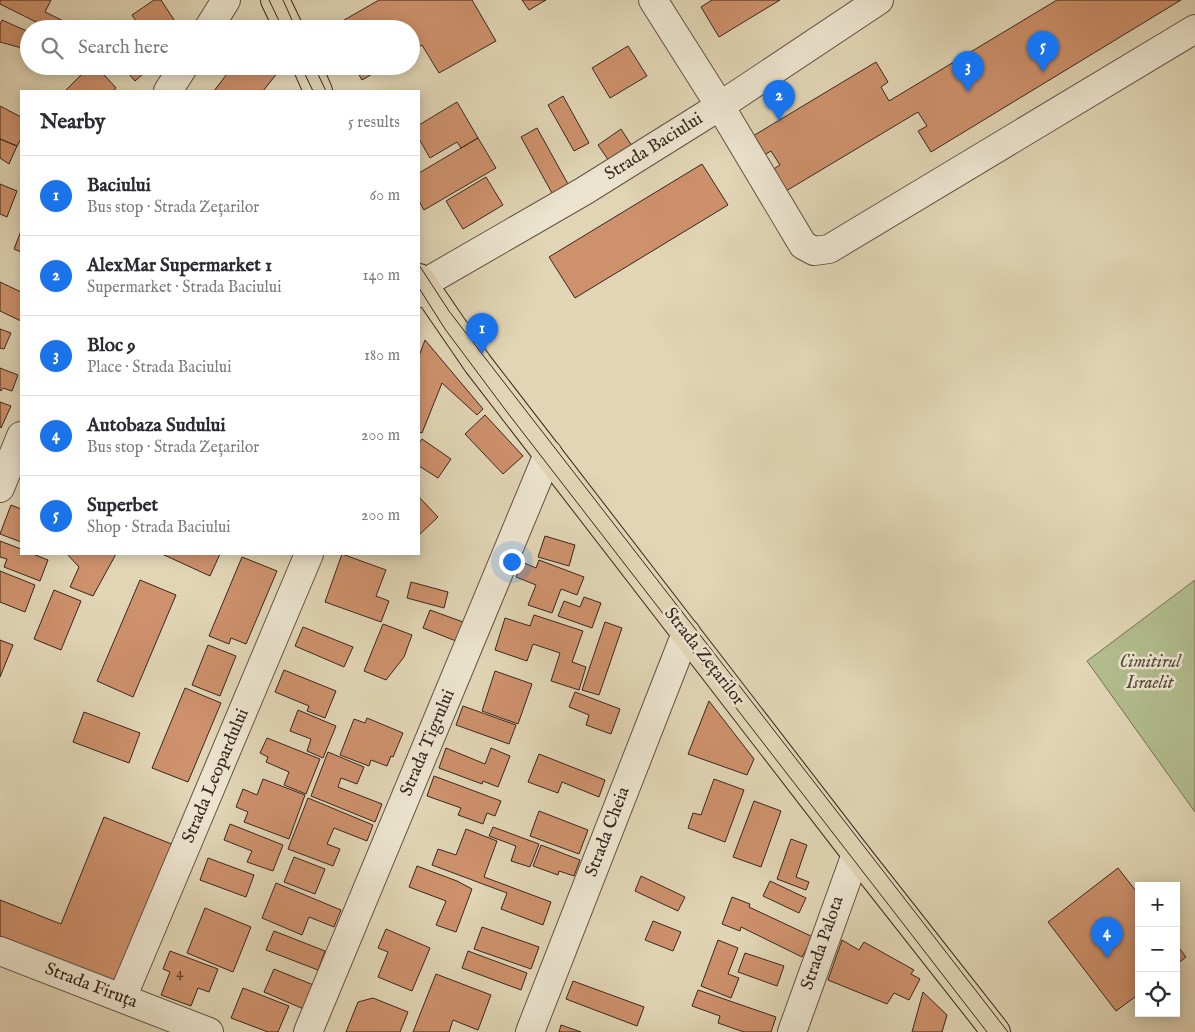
<!DOCTYPE html>
<html lang="en">
<head>
<meta charset="utf-8">
<style>
  body { margin:0; font-family:"IM FELL English",serif; background:#f7f7f7; color:#2b2b33 }
  .controls { position:absolute; right:15px; bottom:15px; display:grid; overflow:hidden; border-radius:0px; box-shadow:0 2px 12px #0003 }
  .controls button { width:45px; height:45px; display:grid; place-items:center; padding:0; border:0; border-bottom:1px solid #e1e1e2; background:#fff; color:#2b2b33; font:25px sans-serif }
  .you { position:absolute; left:511px; top:561px; width:18px; height:18px; margin:-12px; border:4px solid #fff; border-radius:50%; background:#1a73e8; box-shadow:0 0 0 8px #1a73e833 }
  .badge { display:grid; place-items:center; width:32px; height:32px; border-radius:50%; background:#1a73e8; color:#fff; font-size:16px; font-weight:700 }
  .pin { position:absolute; translate:-50% -41px; filter:drop-shadow(0 1px 2px #0008) }
  .pin::after { content:''; position:absolute; top:26px; width:18px; height:15px; background:inherit; clip-path:polygon(0 0,100% 0,50% 100%) }
  .list { margin:0; padding:0; list-style:none }
  h2 { display:flex; justify-content:space-between; align-items:center; height:65px; margin:0; padding:0 20px; font-size:21px }
  h2 small { font-size:16px; font-weight:400; color:#7c7c81 }
  .list li { display:grid; grid-template-columns:32px 1fr auto; gap:15px; align-items:center; box-sizing:border-box; height:80px; padding:0 20px; border-top:1px solid #e1e1e2 }
  .list b { display:block; font-size:19px; white-space:nowrap }
  .list p { margin:0; font-size:16px; white-space:nowrap; color:#7c7c81 }
  .list em { font-size:16px; font-style:normal; color:#7c7c81 }
  .icon { flex:none; width:28px; height:28px; fill:none; stroke:currentColor; stroke-width:2; stroke-linecap:round; stroke-linejoin:round }
  .map { position:relative; flex:none; width:1195px; height:1032px; overflow:hidden }
  .search { position:absolute; background:#fff; box-shadow:0 2px 12px #0003; left:20px; top:20px; width:400px; height:55px; display:flex; align-items:center; gap:12px; box-sizing:border-box; padding:0 18px; border-radius:28px; color:#7c7c81; font-size:19px }
  .panel { position:absolute; background:#fff; box-shadow:0 2px 12px #0003; left:20px; top:90px; width:400px; height:465px; border-radius:0px }
  .map>svg:first-child { display:block }
  .green { fill:#b2bd8e; stroke:#767256 }
  .building { fill:#cd916c; stroke:#39261f }
  .lines { fill:none; stroke-linecap:round; stroke-linejoin:round }
  .minor-casing { stroke:#635244; stroke-width:30 }
  .major-casing { stroke:#39261f; stroke-width:30 }
  .minor { stroke:#ece4cf; stroke-width:28 }
  .major { stroke:#e1d5b5; stroke-width:28 }
  .tram { stroke:#39261f; stroke-width:1 }
  .labels { text-anchor:middle; dominant-baseline:central; stroke-width:5; stroke-linejoin:round; paint-order:stroke }
  .number-label { font-size:15px; fill:#5e4132 }
  .street-label { font-size:18px; fill:#39261f; stroke:#ece4cf }
  .park-label { font-size:18px; font-style:italic; fill:#574c3b; stroke:#ece4cf }
</style>
</head>
<body>
<div class="map">
<svg width="1195" height="1032" viewBox="0 0 1195 1032">
  <rect width="100%" height="100%" fill="#e1d5b5"/>
  <filter id="stains"><feTurbulence type="fractalNoise" baseFrequency=".004" numOctaves="4"/><feColorMatrix values="0 0 0 0 .2 0 0 0 0 .09 0 0 0 0 .02 0 0 0 .5 -.17"/></filter>
  <radialGradient id="worn" r=".72"><stop offset=".6" stop-color="#630" stop-opacity="0"/><stop offset="1" stop-color="#630" stop-opacity=".3"/></radialGradient>
  <path class="green" d="M1195,580V812L1087,661Z"/>
  <path class="building" d="M0,0H51L45,12L80,29H50L0,4Z
    M154,0H161L180,29H141L132,15Z
    M379,0H472L496,41L439,73L422,45L411,51V29H333L332,27Z
    M522,0H546L529,10Z
    M712,0H780L719,37L701,7Z
    M1057,0H1181L931,152L918,131L927,126L918,112L786,191L772,170L780,165L771,151L764,155L753,136L876,62L888,82L881,87L889,101Z
    M2,20L29,32V50L0,42V25Z
    M628,46L647,76L610,98L592,68Z
    M90,66H96L116,88L113,91H65Z
    M122,66H151V67L135,81Z
    M233,66H271L278,72L263,91H214Z
    M354,66H386L362,80Z
    M563,96L589,143L574,151L548,105Z
    M457,102L478,138L461,148L457,142L430,158L419,139V125Z
    M0,106L21,117V139L17,146L0,139Z
    M537,128L568,184L552,193L521,137Z
    M621,129L632,146L609,161L598,145Z
    M478,138L496,168L424,210L419,201V173Z
    M0,139L17,146L9,164L0,158Z
    M702,164L728,205L575,298L549,257Z
    M486,177L503,205L463,229L446,201Z
    M0,184L17,191L7,217L0,214Z
    M21,231V252L14,249Z
    M0,282L21,292V321L0,311Z
    M0,329L11,333L4,349L0,348Z
    M425,340L483,409L477,415L442,383L422,433L419,432V356Z
    M0,368L18,375L12,391L3,388L1,391L0,390Z
    M0,402L11,406L1,428L0,427Z
    M485,415L523,456L503,474L465,434Z
    M422,439L451,459L438,478L419,466V443Z
    M419,497L438,517L419,535Z
    M11,505L21,509V542L0,534Z
    M545,536L575,545L569,566L538,557Z
    M0,541L21,549V554H33L48,560L40,581L4,567L7,559L0,557Z
    M67,554H116L93,596L70,587L79,567Z
    M162,554H220L210,576Z
    M342,554L386,570L376,596L389,601L381,622L325,602Z
    M242,557L277,571L246,644L231,638L229,644L209,636Z
    M539,560L584,577L577,595L561,589L552,613L528,605L536,585L516,577L522,562L536,568Z
    M0,571L35,585L25,612L0,602Z
    M140,580L176,595L133,697L97,681Z
    M411,582L448,592L444,608L407,598Z
    M54,590L81,601L61,650L34,639Z
    M584,597L601,603L592,628L558,616L564,601L580,607Z
    M430,610L463,622L456,641L423,628Z
    M534,615L583,631L572,662L586,667L579,690L551,681L560,653L533,644L527,661L495,650L505,618L530,626Z
    M605,622L622,628L599,695L582,690Z
    M383,624L412,635L404,657L386,680L364,671Z
    M303,627L353,647L344,667L295,646Z
    M0,640L13,645L0,677Z
    M208,645L236,656L220,696L192,685Z
    M284,670L336,691L325,718L307,711L309,706L275,692Z
    M495,671L532,684L518,724L482,711Z
    M185,688L221,703L188,782L152,768Z
    M575,692L620,709L611,734L586,725L589,715L569,707Z
    M709,701L754,759L747,775L688,754Z
    M463,706L516,725L509,744L456,725Z
    M298,710L336,726L323,758L307,751L311,739L290,731Z
    M84,712L140,733L129,763L73,742Z
    M367,718L403,733L393,757L391,756L387,766L371,760L369,766L340,755L354,719L365,723Z
    M267,738L320,759L306,794L284,785L289,772L266,762L268,757L260,753Z
    M446,748L485,764L491,748L510,756L498,787L483,781L482,784L439,768Z
    M328,752L364,767L357,784L341,778L338,787L382,804L375,822L311,796Z
    M539,754L605,780L599,797L562,782L558,793L528,782Z
    M434,776L501,801L495,816L487,813L483,824L458,815L461,808L427,796Z
    M263,779L305,795L289,839L244,822L248,812L236,807L243,789L257,795Z
    M714,779L744,790L725,842L688,828L693,813L701,815Z
    M308,798L373,825L367,841L334,828L327,844L340,849L333,866L288,849Z
    M754,801L781,811L761,867L733,857Z
    M539,811L588,830L579,854L530,836Z
    M104,817L174,845L118,983L0,936V900L61,924Z
    M230,824L283,845L273,871L247,862L252,851L224,840Z
    M493,827L539,844L530,867L511,861L516,846L489,836Z
    M466,829L497,841L484,877L551,902L543,925L501,909L507,893L432,865L438,849L456,855Z
    M791,839L807,845L796,877L809,882L806,890L777,879Z
    M541,845L580,860L574,876L559,871L558,875L533,866Z
    M294,857L325,869L315,894L284,882Z
    M208,858L254,875L246,897L200,880Z
    M417,866L457,881L472,889L456,932L436,925L446,901L409,887Z
    M1118,868L1139,895V994L1116,1011L1048,922Z
    M641,876L685,897L678,911L635,891Z
    M770,881L806,898L799,913L763,896Z
    M276,883L341,910L334,927L309,917L302,935L262,918Z
    M732,897L750,904L749,907L813,937L802,957L741,927L740,931L722,924Z
    M205,908L251,927L233,972L187,953Z
    M653,921L681,932L673,951L645,940Z
    M482,927L539,947L531,969L474,949Z
    M386,929L430,948L412,991L378,977L388,952L378,948Z
    M274,931L325,951L318,970L266,950Z
    M718,940L738,948L728,974L739,978L731,998L701,986Z
    M842,940L859,950L864,942L914,970L911,974L920,979L909,1000L894,993L887,1004L828,980Z
    M1176,944L1186,957L1176,965Z
    M170,951L218,969L209,992L198,988L191,1006L161,995L170,972L163,969Z
    M468,951L527,973L521,990L462,968Z
    M745,953L784,966L777,986L738,972Z
    M274,969L316,986L306,1010L264,992Z
    M436,974L491,995L478,1030L453,1020L449,1032H413Z
    M573,981L644,1007L637,1026L566,999Z
    M243,988L289,1006L278,1032H268L231,1018Z
    M698,990L776,1017L771,1032H744L718,1023L720,1016L692,1006Z
    M923,992L947,1015L942,1032H912Z
    M373,998L408,1012L400,1032H346L358,1002Z
    M561,1025L581,1032H559Z"/>
  <g class="lines">
    <defs>
      <path id="minor" d="M653,0L720,106L803,245L814,251L829,249L1195,29
        M208,29L226,0
        M168,91L184,66
        M419,293L423,284L584,191L720,106L879,0
        M0,488L21,436
        M0,951L209,1032
        M122,998L309,554
        M308,1032L548,454
        M530,1032L686,633
        M792,1032L856,854"/>
      <path id="major" d="M275,0L289,29
        M307,66L318,91
        M419,278L478,364L856,854L996,1032"/>
    </defs>
    <use href="#minor" class="minor-casing"/>
    <use href="#major" class="major-casing"/>
    <use href="#minor" class="minor"/>
    <use href="#major" class="major"/>
    <path class="tram" d="M269,0L283,29
      M283,0L296,29
      M301,66L313,91
      M314,66L326,91
      M419,265L449,311L482,354L1008,1032
      M419,288L445,329L507,412L987,1032"/>
  </g>
  <g class="labels">
    <g class="number-label">
      <text x="180" y="972">4</text>
    </g>
    <g class="street-label">
      <text transform="translate(654 147) rotate(-32)">Strada Baciului</text>
      <text transform="translate(704 657) rotate(52)">Strada Zețarilor</text>
      <text transform="translate(428 743) rotate(-67)">Strada Tigrului</text>
      <text transform="translate(216 776) rotate(-67)">Strada Leopardului</text>
      <text transform="translate(608 832) rotate(-69)">Strada Cheia</text>
      <text transform="translate(823 943) rotate(-71)">Strada Palota</text>
      <text transform="translate(91 986) rotate(21)">Strada Firuța</text>
    </g>
    <g class="park-label">
      <text x="1150" y="662">Cimitirul<tspan x="1150" dy="21">Israelit</tspan></text>
    </g>
  </g>
  <rect width="100%" height="100%" filter="url(#stains)"/>
  <rect width="100%" height="100%" fill="url(#worn)"/>
</svg>
<div class="controls">
<button>+</button>
<button>−</button>
<button><svg class="icon" aria-label="locate" viewBox="0 0 24 24"><circle cx="12" cy="12" r="6"/><path d="M12 2v4M12 18v4M2 12h4M18 12h4"/></svg></button>
</div>
<div class="you"></div>
<div class="pin badge" style="left:482px;top:354px">1</div>
<div class="pin badge" style="left:779px;top:121px">2</div>
<div class="pin badge" style="left:968px;top:92px">3</div>
<div class="pin badge" style="left:1107px;top:958px">4</div>
<div class="pin badge" style="left:1043px;top:72px">5</div>
<div class="search"><svg class="icon" aria-label="search" viewBox="0 0 24 24"><circle cx="10" cy="10" r="6"/><path d="M15 15l6 6"/></svg>Search here</div>
<section class="panel">
<h2>Nearby<small>5 results</small></h2>
<ul class="list">
<li><span class="badge">1</span><div><b>Baciului</b><p>Bus stop · Strada Zețarilor</p></div><em>60 m</em></li>
<li><span class="badge">2</span><div><b>AlexMar Supermarket 1</b><p>Supermarket · Strada Baciului</p></div><em>140 m</em></li>
<li><span class="badge">3</span><div><b>Bloc 9</b><p>Place · Strada Baciului</p></div><em>180 m</em></li>
<li><span class="badge">4</span><div><b>Autobaza Sudului</b><p>Bus stop · Strada Zețarilor</p></div><em>200 m</em></li>
<li><span class="badge">5</span><div><b>Superbet</b><p>Shop · Strada Baciului</p></div><em>200 m</em></li>
</ul>
</section>
</div>
</body>
</html>
